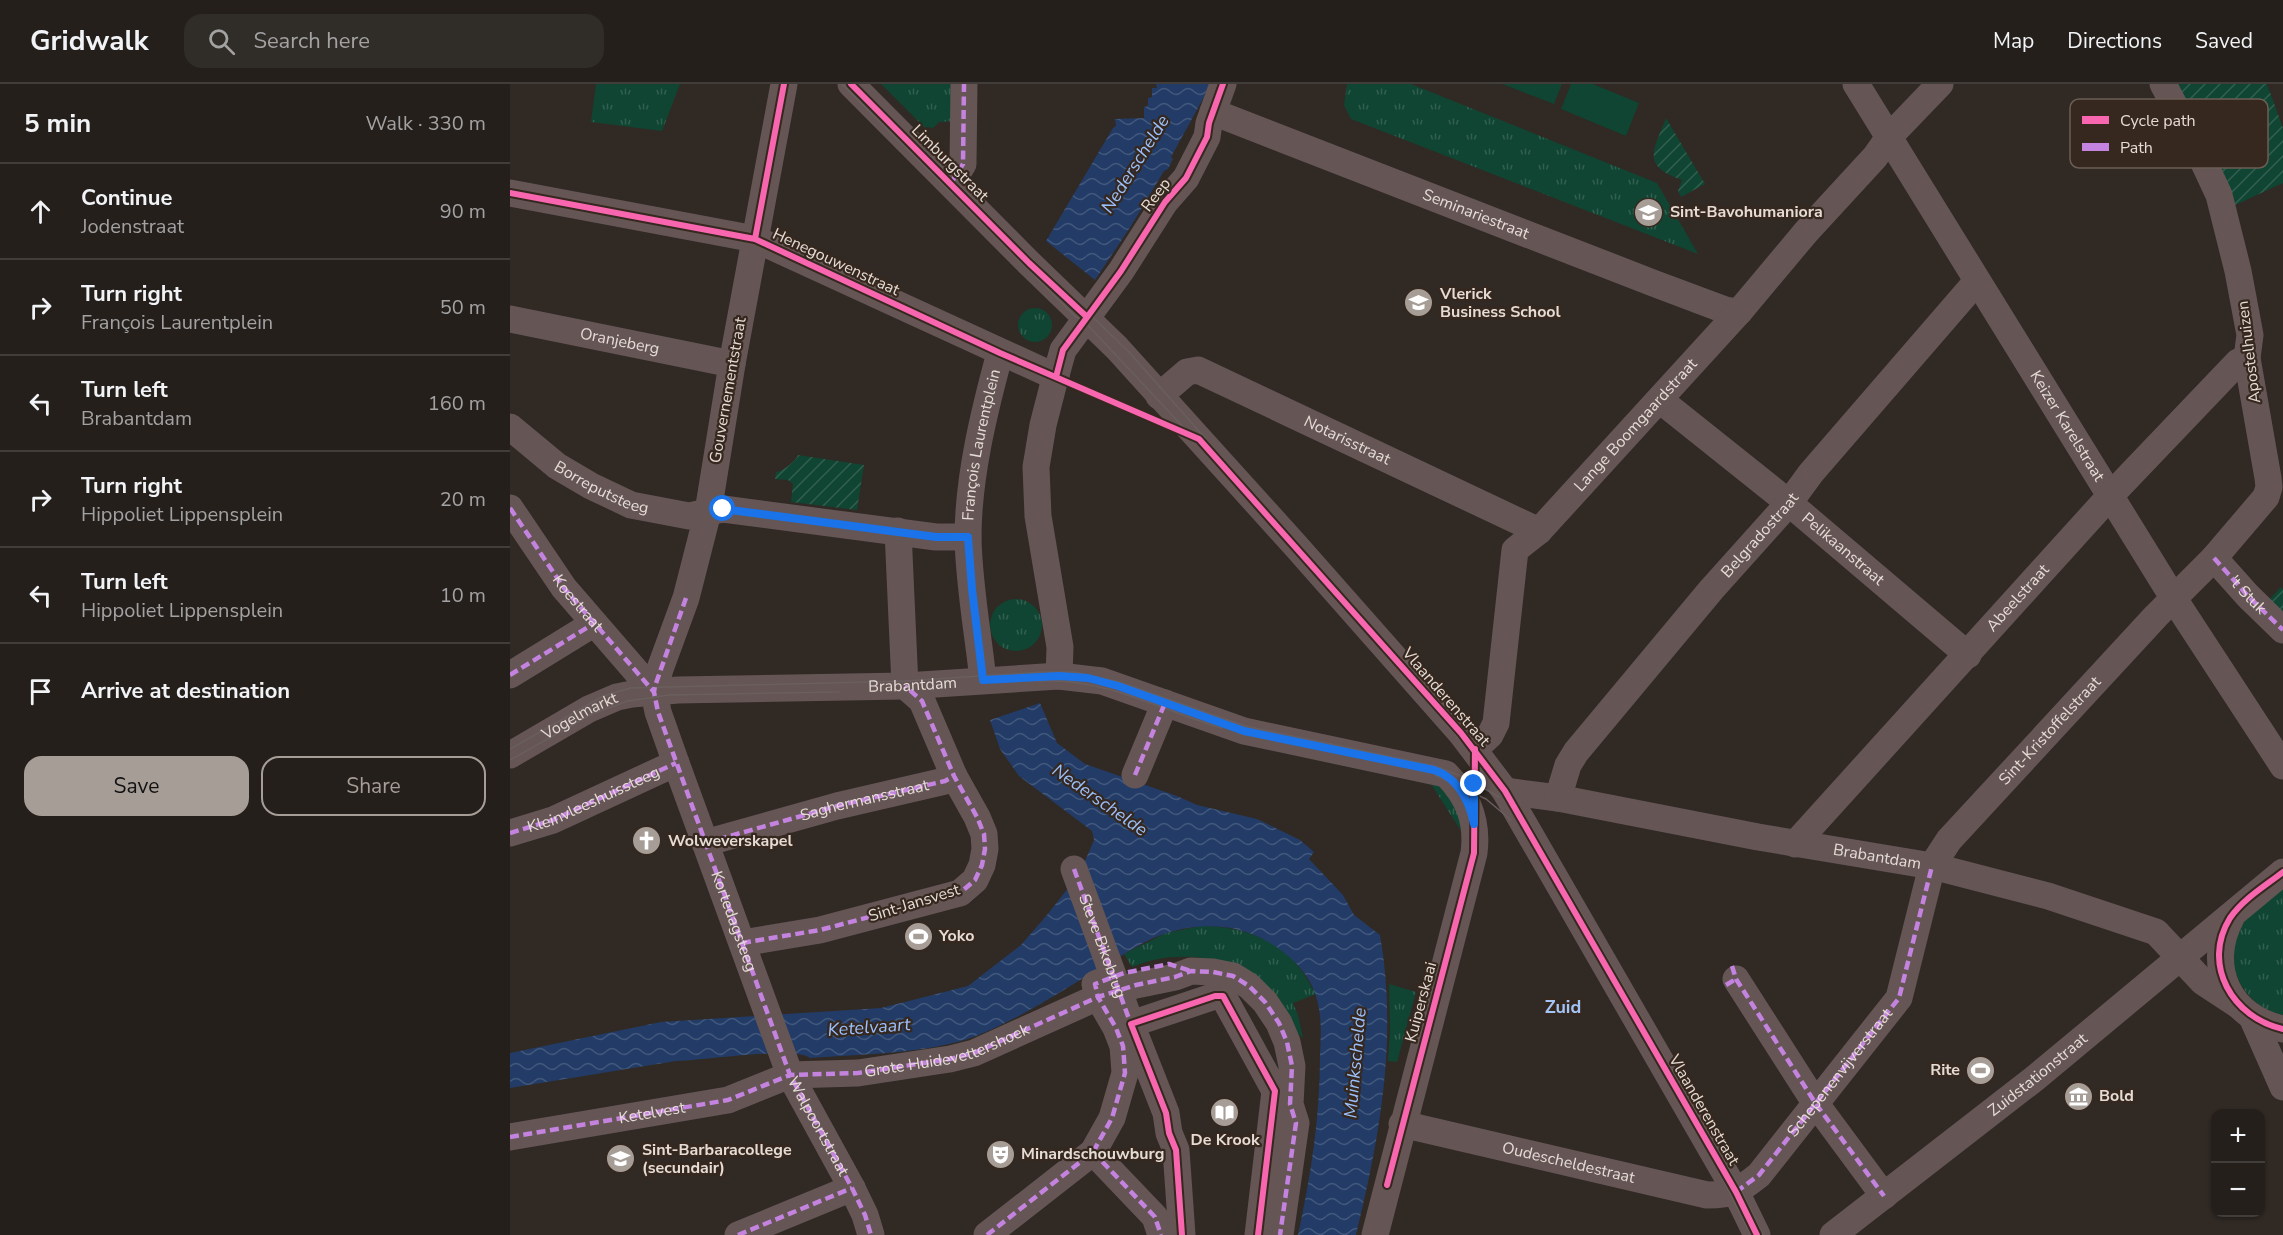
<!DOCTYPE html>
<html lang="en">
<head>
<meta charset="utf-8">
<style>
  body { margin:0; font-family:"Nunito Sans",sans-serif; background:#302c28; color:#f1f3f6 }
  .controls { position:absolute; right:18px; bottom:18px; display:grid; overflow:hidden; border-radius:12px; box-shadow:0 2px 4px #0004 }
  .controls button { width:54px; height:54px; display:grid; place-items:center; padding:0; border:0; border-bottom:2px solid #413d3a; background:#241f1b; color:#f1f3f6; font:30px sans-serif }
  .stop { position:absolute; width:18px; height:18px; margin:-14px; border:4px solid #1a73e8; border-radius:50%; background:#fff }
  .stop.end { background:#1a73e8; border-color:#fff; box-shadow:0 2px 6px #0008 }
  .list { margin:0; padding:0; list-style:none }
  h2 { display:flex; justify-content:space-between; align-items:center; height:78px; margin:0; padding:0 24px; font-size:26px }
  h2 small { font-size:20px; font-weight:400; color:#a3a2a3 }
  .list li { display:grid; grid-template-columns:39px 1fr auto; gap:18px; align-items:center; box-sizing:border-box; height:96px; padding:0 24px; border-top:2px solid #413d3a }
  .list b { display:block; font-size:22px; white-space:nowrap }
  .list p { margin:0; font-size:20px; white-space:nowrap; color:#a3a2a3 }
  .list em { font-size:20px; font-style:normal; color:#a3a2a3 }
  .actions { display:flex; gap:12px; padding:18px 24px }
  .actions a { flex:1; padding:14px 0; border:2px solid #a69d97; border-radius:18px; text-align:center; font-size:21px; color:#a69d97 }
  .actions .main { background:#a69d97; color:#111 }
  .icon { flex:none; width:33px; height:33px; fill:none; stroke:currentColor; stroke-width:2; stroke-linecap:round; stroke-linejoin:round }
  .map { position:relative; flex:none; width:1773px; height:1151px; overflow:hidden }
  header { display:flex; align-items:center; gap:36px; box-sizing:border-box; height:84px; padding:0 30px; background:#241f1b; border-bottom:2px solid #413d3a }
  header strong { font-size:28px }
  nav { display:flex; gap:33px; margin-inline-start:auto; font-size:21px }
  .search { width:420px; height:54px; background:#302c28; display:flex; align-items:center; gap:15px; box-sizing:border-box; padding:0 21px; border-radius:18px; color:#a3a2a3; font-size:22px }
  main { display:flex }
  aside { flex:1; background:#241f1b }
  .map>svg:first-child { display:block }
  .grass { fill:url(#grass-tufts) }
  .garden { fill:url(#garden-furrows) }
  .pitch { fill:#0f4532 }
  .water { fill:url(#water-waves) }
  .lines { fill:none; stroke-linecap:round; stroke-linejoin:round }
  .minor { stroke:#655555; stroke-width:27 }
  .tram { stroke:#6a5f5e; stroke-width:1.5 }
  .minor-bridge { stroke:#655555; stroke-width:27 }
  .quiet { stroke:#c483df; stroke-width:4.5; stroke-dasharray:9 4.5; stroke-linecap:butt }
  .cycleway-casing { stroke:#36281e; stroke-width:10 }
  .cycleway { stroke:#f766af; stroke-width:6 }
  .route { stroke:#1a73e8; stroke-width:8 }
  .labels { text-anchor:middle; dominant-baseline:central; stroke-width:4.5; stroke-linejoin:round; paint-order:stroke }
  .street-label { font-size:16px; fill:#e5dcd5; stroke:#36281e }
  .poi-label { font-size:16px; font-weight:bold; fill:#e5dcd5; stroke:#36281e; text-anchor:start }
  .water-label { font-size:18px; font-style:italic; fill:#9ac0fd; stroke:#36281e }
  .neighbourhood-label { font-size:18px; font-weight:bold; fill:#a2c5f7; stroke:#36281e }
  .key { fill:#36281e; stroke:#6b5e55; stroke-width:1.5 }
  .key-label { font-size:16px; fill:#e5dcd5 }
</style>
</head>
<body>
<header>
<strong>Gridwalk</strong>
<div class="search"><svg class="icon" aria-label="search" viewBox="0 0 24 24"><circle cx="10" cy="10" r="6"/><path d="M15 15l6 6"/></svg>Search here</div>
<nav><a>Map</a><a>Directions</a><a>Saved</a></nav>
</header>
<main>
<aside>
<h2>5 min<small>Walk · 330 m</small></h2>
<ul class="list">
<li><svg class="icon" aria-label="ahead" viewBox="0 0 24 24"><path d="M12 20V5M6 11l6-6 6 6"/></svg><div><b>Continue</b><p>Jodenstraat</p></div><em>90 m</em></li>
<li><svg class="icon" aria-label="right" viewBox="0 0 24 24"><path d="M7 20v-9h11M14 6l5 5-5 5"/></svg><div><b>Turn right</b><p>François Laurentplein</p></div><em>50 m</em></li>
<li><svg class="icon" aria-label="left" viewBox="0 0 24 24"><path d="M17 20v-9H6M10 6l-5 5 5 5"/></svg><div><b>Turn left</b><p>Brabantdam</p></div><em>160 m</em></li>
<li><svg class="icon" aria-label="right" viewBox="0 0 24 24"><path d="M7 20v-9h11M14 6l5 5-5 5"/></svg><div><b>Turn right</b><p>Hippoliet Lippensplein</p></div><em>20 m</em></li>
<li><svg class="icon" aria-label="left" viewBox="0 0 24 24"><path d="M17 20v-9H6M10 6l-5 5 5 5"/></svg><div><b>Turn left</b><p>Hippoliet Lippensplein</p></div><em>10 m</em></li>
<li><svg class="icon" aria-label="arrive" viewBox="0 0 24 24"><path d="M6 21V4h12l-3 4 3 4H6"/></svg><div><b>Arrive at destination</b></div></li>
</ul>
<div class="actions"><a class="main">Save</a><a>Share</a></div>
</aside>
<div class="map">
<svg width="1773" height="1151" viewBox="0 0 1773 1151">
  <defs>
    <pattern id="grass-tufts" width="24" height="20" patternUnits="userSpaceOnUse" patternTransform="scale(1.5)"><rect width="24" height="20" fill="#0f4532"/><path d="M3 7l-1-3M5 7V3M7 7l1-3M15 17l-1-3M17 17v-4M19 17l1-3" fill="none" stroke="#325f4f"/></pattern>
    <pattern id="garden-furrows" width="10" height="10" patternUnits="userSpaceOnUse" patternTransform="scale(1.5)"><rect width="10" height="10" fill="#0f4532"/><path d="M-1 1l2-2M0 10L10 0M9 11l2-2" fill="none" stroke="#325f4f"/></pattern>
    <pattern id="water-waves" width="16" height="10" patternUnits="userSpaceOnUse" patternTransform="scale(1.5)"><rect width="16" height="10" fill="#223c67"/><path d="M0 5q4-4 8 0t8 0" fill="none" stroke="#42587c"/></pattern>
  </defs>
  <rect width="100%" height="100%" fill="#302924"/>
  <path class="grass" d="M86,0H170L152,47L81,38Z
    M371,0H446L445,37L429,38L423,44L417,43L415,44Z
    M837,0H901L1147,99L1188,170L841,35L834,21Z
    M508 241a17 17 0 1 1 34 0a17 17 0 1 1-34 0Z
    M480 541a26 26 0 1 1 52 0a26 26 0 1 1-52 0Z
    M924,699C949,713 949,724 953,750L921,700Z
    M1773,805V931C1734,924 1709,877 1731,842C1741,826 1759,815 1773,805Z
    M691,842C727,842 765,853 788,882C795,890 800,901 806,910L783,919L788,931L793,954L694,874C668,871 646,873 622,883L614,870L656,849Z
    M879,900L906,908L887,978L878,977L880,948Z"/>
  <path class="garden" d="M1667,0H1757L1773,44V99L1723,122Z
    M1156,34L1195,100L1171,113L1168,107L1172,96C1131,82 1143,67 1156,34Z
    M288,371L354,381L347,426L281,418L283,400L278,396L265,395L266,388C272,388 286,377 288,371Z
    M1771,503L1773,505V533L1757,518Z"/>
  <path class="pitch" d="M992,0H1052L1044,20Z
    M1061,0H1083L1129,19L1116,52L1051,25Z"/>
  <path class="water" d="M646,0H699L694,13L661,73L663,75L658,85L654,87L621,142L585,196L536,157L603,44L606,42L605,35L634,34V23L638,22V14L642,13V4H647Z
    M530,619L547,659L575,680L667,712L687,721L747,735L790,756L804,768L799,775L833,811L844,831L870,851C888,953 870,1052 846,1151H788C801,1091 810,1033 810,971C811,951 812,931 806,912C798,886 775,866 751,854C721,839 685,839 654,850C635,856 619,868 602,877C557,903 514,933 466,952C419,970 351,970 300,974C285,962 191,977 166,977L0,1004V969L151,938L371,924L458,902L511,861L537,831L559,803L572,784L584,756L582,747L509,692L490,665L480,636Z"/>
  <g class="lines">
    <g class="minor">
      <path id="s1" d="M274,0L222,280L198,428L176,514L150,585L144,608L148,628L166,679L280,991L342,1104L355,1131L361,1151"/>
      <path d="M341,0L519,179L607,264L785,461L951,649L995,707L1018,747L1226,1108L1247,1151"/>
      <path id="s2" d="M1346,0L1664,515L1773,682"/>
      <path id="s3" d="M703,28L1143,199L1215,226L1229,228"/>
      <path d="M441,99L453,80L454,0"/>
      <path d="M0,109L245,155L546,293"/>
      <path id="s4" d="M0,235L222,280"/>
      <path id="s5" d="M649,312L677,288L688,286L1029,447"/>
      <path id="s6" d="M1150,316L1279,419L1458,571"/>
      <path id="s7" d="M0,343L47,382L81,402L121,421L179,432L213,425L426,453H458"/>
      <path id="s8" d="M0,424L54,504L144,608"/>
      <path d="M1704,474L1738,512L1773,546"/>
      <path d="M0,591L83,540"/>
      <path d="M549,592L550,563L528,432L526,383L533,341L543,302L553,266L611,187L655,118L676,94L697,53L699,39L713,0"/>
      <path id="s9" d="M473,596C468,549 459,502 458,454C458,393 474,328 490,269"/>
      <path id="s10" d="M965,665L980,651L986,639L1005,466L1029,447L1229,228L1296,148L1365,73L1379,53L1430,0"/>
      <path id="s11" d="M0,671L79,625L107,613L122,610L168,606L395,602L549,592L592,597L734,647L936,690C959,713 968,738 964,769L865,1151"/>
      <path d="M625,691L655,619"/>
      <path id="s12" d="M995,707L1048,714L1248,753L1422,782L1538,812L1646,848L1693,898L1728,921"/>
      <path id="s13" d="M1048,714L1058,681L1066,668L1201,506L1279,419L1301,389L1467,197"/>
      <path id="s14" d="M0,749L43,736L166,679"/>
      <path d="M195,759L327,722L435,697L444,692"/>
      <path id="s15" d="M1285,760L1600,412L1728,278L1737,274"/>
      <path d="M1721,834C1695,883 1719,934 1773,945"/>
      <path d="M232,859L310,846L450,809L465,796L472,781L475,765L474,750L467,733L444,692L412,617L395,602L388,447"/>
      <path d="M1226,895L1306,1020L1374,1112"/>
      <path d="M1742,933L1773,1003"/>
      <path id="s16" d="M892,1040L1197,1111C1223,1111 1229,1107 1249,1091L1389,914L1422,782L1439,756L1646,532L1704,474L1756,413L1759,403L1758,394L1737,274L1740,251L1728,187L1709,111L1687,64L1653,0"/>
      <path id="s17" d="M0,1053L218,1016L280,991L348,989L440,975L464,969L588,913L626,901L665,893L681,887L703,888L723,892L739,902L755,918L769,939L777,958L782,982L780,1020L786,1039L770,1151"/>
      <path d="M583,1068L645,1133L651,1151"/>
      <path d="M228,1151L342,1104"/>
      <path d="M477,1151L583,1068L602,1034L615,989L613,962L606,944L588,913L585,900L590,898"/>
      <path d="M672,1151L666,1066L659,1049L656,1029L621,940L705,912H713L765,1007L748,1151"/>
      <path id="s18" d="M1323,1151L1524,995L1773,788"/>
    </g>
    <path class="tram" d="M332,0L566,233L574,237L706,378L961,668L989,706L1020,759L1208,1086L1241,1151
      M347,0L521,174L619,268L695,354
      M529,597C594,593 651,626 711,644
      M0,665L93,612L121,604L395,597L532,588H564L609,598L735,642L925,682L956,694L989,713
      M0,676L82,630L118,617L159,611L329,608
      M925,691L976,715L1001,736
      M988,691L1025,749L1231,1106L1253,1151"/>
    <path class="minor-bridge" id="s19" d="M564,785L621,940"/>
    <g class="quiet">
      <path d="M441,99L453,80L454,0"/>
      <path d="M0,424L54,504L144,608"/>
      <path id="s20" d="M1704,474L1738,512L1773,546"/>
      <path d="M176,514L145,602L144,608L148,628L280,991L342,1104L355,1131L361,1151"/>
      <path d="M0,591L83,540"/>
      <path d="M625,691L655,619"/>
      <path d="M0,749L43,736L166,679"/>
      <path id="s21" d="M195,759L327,722L435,697L444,692"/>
      <path d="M564,785L622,943"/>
      <path d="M232,859L310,846L450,809L465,796L472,781L475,765L474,750L467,733L444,692L412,617L395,602"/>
      <path d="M1222,882L1226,895L1306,1020L1374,1112"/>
      <path d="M1216,901L1226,895"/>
      <path d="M0,1053L218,1016L280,991L348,989L440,975L464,969L588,913L626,901L665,893L681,887L703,888L723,892L739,902L755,918L769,939L777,958L782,982L780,1020L786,1039L770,1151"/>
      <path d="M583,1068L645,1133L651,1151"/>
      <path d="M1226,1108L1249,1091L1389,914L1422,782"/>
      <path d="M228,1151L342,1104"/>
      <path d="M477,1151L583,1068L602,1034L615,989L613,962L606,944L588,913L585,900L614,889L659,880L681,887"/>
    </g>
    <defs>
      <path id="cycleway" d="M341,0L519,179L577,233
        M0,109L245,155L490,269L689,355L951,649L995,707L1226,1108L1247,1151
        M245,155L274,0
        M546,293L553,266L611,187L655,118L676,94L697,53L699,39L713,0
        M1773,788C1755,802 1733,815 1720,834C1691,881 1723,934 1773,945
        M877,1101L964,769L965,665
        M672,1151L666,1066L659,1049L656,1029L621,940L705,912H713L765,1007L748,1151"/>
    </defs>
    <use href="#cycleway" class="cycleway-casing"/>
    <use href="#cycleway" class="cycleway"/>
  </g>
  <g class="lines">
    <path class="route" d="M213,425L426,453H458L462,505L473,596L549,592L578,594L608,602L734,647L924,686C948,694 959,716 964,740V700"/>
  </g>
  <defs>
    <symbol id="school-disc" viewBox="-11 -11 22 22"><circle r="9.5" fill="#a69d97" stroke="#36281e"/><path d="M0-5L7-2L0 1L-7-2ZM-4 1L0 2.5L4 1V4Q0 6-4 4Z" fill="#fff"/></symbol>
    <symbol id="university-disc" viewBox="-11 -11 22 22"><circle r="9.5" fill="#a69d97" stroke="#36281e"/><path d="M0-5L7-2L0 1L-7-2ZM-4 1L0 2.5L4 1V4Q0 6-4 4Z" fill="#fff"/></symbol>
    <symbol id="church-disc" viewBox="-11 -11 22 22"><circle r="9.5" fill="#a69d97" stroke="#36281e"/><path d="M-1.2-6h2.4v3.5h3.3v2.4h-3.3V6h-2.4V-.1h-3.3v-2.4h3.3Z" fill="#fff"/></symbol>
    <symbol id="stadium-disc" viewBox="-11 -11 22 22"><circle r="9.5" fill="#a69d97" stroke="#36281e"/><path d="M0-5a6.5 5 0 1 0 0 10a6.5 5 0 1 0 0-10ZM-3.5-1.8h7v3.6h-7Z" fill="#fff"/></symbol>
    <symbol id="museum-disc" viewBox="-11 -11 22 22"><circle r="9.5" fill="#a69d97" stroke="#36281e"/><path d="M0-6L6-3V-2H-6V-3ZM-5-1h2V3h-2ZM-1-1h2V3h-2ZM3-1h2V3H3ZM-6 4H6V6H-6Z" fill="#fff"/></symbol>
    <symbol id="library-disc" viewBox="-11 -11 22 22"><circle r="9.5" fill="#a69d97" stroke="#36281e"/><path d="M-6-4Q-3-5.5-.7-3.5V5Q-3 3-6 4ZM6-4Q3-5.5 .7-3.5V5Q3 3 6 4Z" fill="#fff"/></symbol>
    <symbol id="theatre-disc" viewBox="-11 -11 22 22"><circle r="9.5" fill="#a69d97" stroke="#36281e"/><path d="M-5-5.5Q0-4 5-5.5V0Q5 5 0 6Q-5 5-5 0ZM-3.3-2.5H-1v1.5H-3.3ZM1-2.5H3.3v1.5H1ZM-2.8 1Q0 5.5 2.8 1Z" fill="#fff"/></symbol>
  </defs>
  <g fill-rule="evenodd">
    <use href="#school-disc" x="1122" y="112" width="33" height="33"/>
    <use href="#university-disc" x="892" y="202" width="33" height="33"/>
    <use href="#church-disc" x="120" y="740" width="33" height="33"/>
    <use href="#stadium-disc" x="392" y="836" width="33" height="33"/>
    <use href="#stadium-disc" x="1454" y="970" width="33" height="33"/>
    <use href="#museum-disc" x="1552" y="996" width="33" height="33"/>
    <use href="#library-disc" x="698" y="1012" width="33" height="33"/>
    <use href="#theatre-disc" x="474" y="1054" width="33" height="33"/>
    <use href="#school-disc" x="94" y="1058" width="33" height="33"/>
  </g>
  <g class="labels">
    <g class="street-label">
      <text transform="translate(440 79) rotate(45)">Limburgstraat</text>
      <text transform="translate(646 111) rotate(-53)">Reep</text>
      <text stroke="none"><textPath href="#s3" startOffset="282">Seminariestraat</textPath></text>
      <text transform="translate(326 178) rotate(25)">Henegouwenstraat</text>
      <text stroke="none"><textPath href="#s4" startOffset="112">Oranjeberg</textPath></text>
      <text transform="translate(1739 268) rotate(-97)">Apostelhuizen</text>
      <text transform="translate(218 306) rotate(-80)">Gouvernementstraat</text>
      <text stroke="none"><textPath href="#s10" startOffset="382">Lange Boomgaardstraat</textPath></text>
      <text stroke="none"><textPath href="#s2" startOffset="402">Keizer Karelstraat</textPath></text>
      <text stroke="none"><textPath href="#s5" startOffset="213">Notarisstraat</textPath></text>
      <text stroke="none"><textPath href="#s9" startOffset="237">François Laurentplein</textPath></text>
      <text stroke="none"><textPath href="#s7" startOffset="111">Borreputsteeg</textPath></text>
      <text stroke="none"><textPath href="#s13" startOffset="334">Belgradostraat</textPath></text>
      <text stroke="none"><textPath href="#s6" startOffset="236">Pelikaanstraat</textPath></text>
      <text stroke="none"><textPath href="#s20" startOffset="50">'t Stuk</textPath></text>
      <text stroke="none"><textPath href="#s15" startOffset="332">Abeelstraat</textPath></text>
      <text stroke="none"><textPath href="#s8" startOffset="117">Koestraat</textPath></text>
      <text stroke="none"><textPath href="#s11" startOffset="418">Brabantdam</textPath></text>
      <text transform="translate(936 613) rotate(49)">Vlaanderenstraat</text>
      <text stroke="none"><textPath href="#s11" startOffset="80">Vogelmarkt</textPath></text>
      <text stroke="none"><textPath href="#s16" startOffset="912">Sint-Kristoffelstraat</textPath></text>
      <text stroke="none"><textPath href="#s14" startOffset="90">Kleinvleeshuissteeg</textPath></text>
      <text stroke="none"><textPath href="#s21" startOffset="165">Saghermansstraat</textPath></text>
      <text stroke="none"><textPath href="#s12" startOffset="378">Brabantdam</textPath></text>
      <text transform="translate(404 819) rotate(-17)">Sint-Jansvest</text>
      <text stroke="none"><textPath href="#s1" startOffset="866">Kortedagsteeg</textPath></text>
      <text stroke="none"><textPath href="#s19" startOffset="82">Steve Bikobrug</textPath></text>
      <text transform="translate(911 918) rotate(-75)">Kuiperskaai</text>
      <text stroke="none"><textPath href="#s17" startOffset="448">Grote Huidevettershoek</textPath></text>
      <text stroke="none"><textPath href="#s16" startOffset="501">Schepenenvijverstraat</textPath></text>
      <text stroke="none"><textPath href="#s18" startOffset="260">Zuidstationstraat</textPath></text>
      <text transform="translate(1194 1026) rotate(60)">Vlaanderenstraat</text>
      <text stroke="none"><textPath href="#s17" startOffset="144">Ketelvest</textPath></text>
      <text stroke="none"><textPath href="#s1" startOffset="1088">Walpoortstraat</textPath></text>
      <text stroke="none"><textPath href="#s16" startOffset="171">Oudescheldestraat</textPath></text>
    </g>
    <g class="poi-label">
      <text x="1160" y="128">Sint-Bavohumaniora</text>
      <text x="930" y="210">Vlerick<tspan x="930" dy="18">Business School</tspan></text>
      <text x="158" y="757">Wolweverskapel</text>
      <text x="429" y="852">Yoko</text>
      <text x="1450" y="986" text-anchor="end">Rite</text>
      <text x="1589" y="1012">Bold</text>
      <text x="715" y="1056" text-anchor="middle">De Krook</text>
      <text x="132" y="1066">Sint-Barbaracollege<tspan x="132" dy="18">(secundair)</tspan></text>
      <text x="511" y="1070">Minardschouwburg</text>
    </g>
    <g class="water-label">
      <text transform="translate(625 80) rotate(-58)">Nederschelde</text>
      <text transform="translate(590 716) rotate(35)">Nederschelde</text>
      <text transform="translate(359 943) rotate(-4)">Ketelvaart</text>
      <text transform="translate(845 979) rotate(-85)">Muinkschelde</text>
    </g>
    <g class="neighbourhood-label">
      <text x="1053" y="923">Zuid</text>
    </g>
  </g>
  <rect x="1560" y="15" width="198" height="69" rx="9" class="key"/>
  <rect x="1572" y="32" width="27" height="8" fill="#f766af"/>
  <rect x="1572" y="59" width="27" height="8" fill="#c483df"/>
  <g class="key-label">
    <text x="1610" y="42">Cycle path</text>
    <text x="1610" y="69">Path</text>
  </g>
</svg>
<div class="controls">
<button>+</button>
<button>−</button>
</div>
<div class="stop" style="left:213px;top:425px"></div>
<div class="stop end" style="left:964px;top:700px"></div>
</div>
</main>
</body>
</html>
